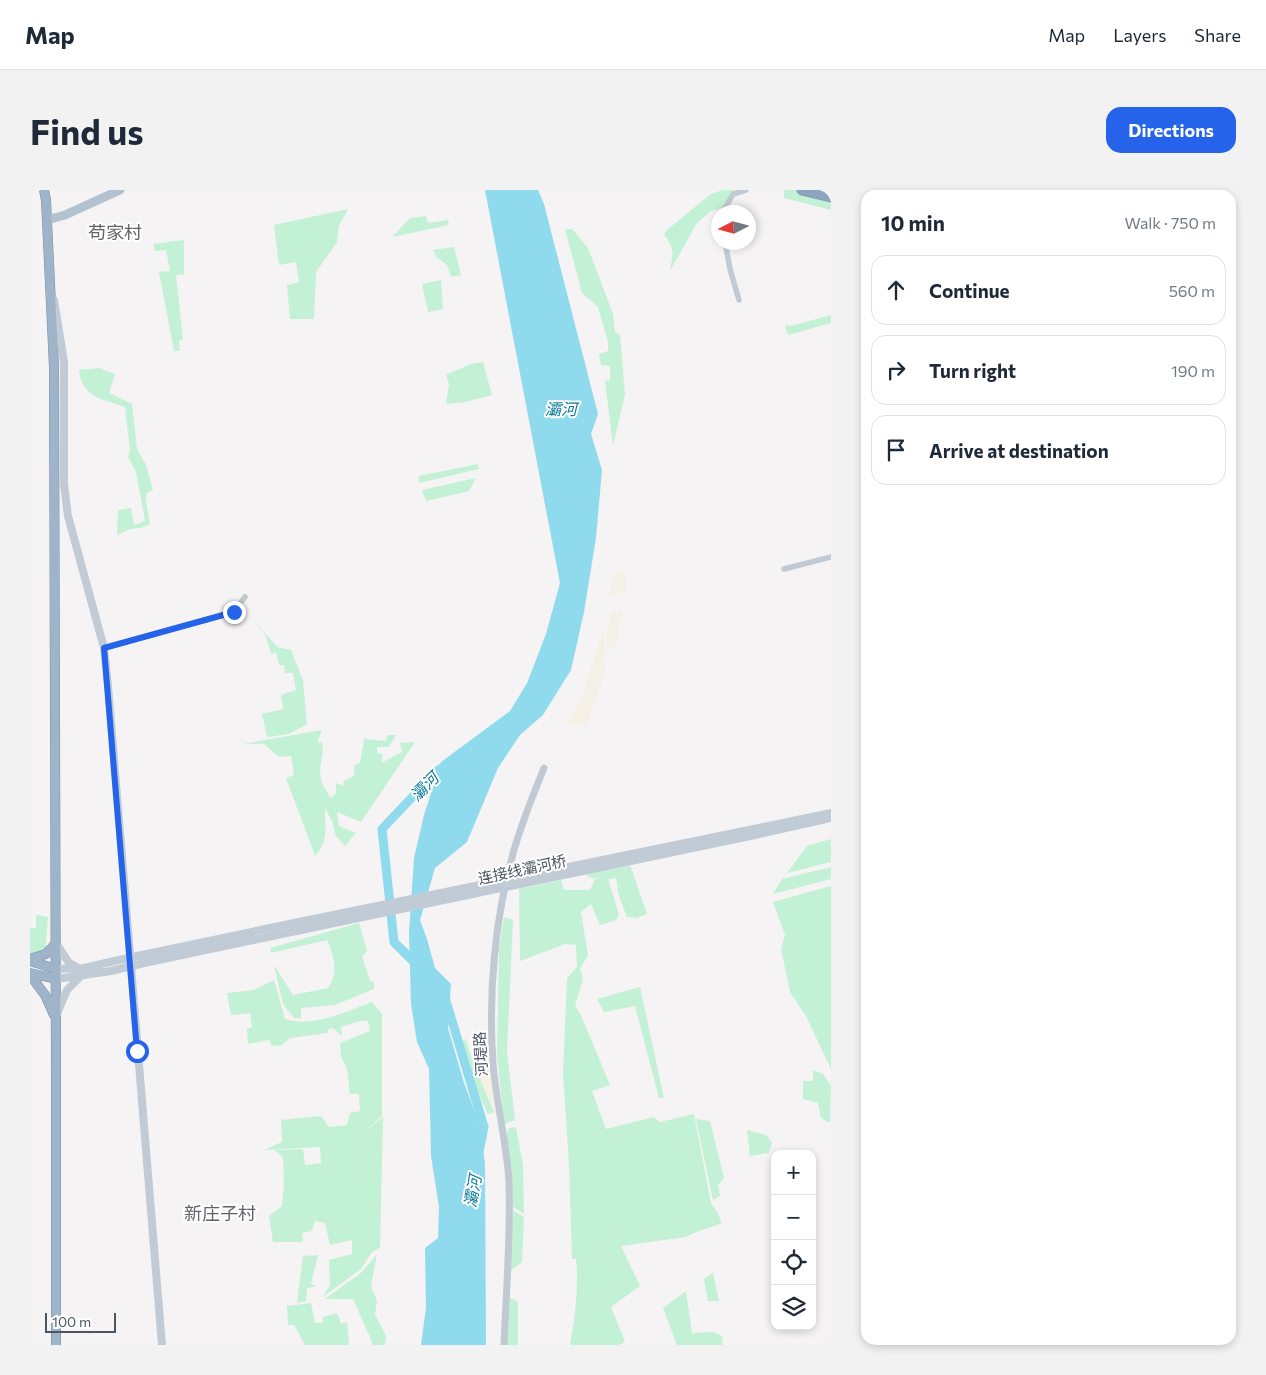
<!DOCTYPE html>
<html lang="en">
<head>
<meta charset="utf-8">
<style>
  body { margin:0; font-family:Commissioner,"Noto Sans SC",sans-serif; background:#f2f2f3; color:#1f2937 }
  .controls { position:absolute; right:15px; bottom:15px; display:grid; overflow:hidden; border-radius:10px; box-shadow:0 2px 8px #0003 }
  .controls button { width:45px; height:45px; display:grid; place-items:center; padding:0; border:0; border-bottom:1px solid #e0e1e3; background:#fff; color:#1f2937; font:25px sans-serif }
  .compass { position:absolute; left:681px; top:15px; width:45px; height:45px; border-radius:50%; background:#fff; box-shadow:0 2px 8px #0003; rotate:264deg }
  .scale { position:absolute; left:15px; bottom:12px; width:71px; box-sizing:border-box; padding-left:5px; border:2px solid #4a5661; border-top:0; font-size:14px; line-height:18px; white-space:nowrap; color:#4a5661; -webkit-text-stroke:4px #fff; paint-order:stroke }
  .stop { position:absolute; width:15px; height:15px; margin:-11px; border:4px solid #2563eb; border-radius:50%; background:#fff }
  .stop.end { background:#2563eb; border-color:#fff; box-shadow:0 1px 5px #0008 }
  .list { margin:0; padding:0; list-style:none }
  h2 { display:flex; justify-content:space-between; align-items:center; height:65px; margin:0; padding:0 20px; font-size:21px }
  h2 small { font-size:16px; font-weight:400; color:#747a83 }
  .list li { display:grid; grid-template-columns:32px 1fr auto; gap:15px; align-items:center; box-sizing:border-box; height:70px; margin:0 10px 10px; padding:0 10px; border:1px solid #e0e1e3; border-radius:15px }
  .list b { display:block; font-size:19px; white-space:nowrap }
  .list em { font-size:16px; font-style:normal; color:#747a83 }
  .icon { flex:none; width:28px; height:28px; fill:none; stroke:currentColor; stroke-width:2; stroke-linecap:round; stroke-linejoin:round }
  .map { position:relative; flex:none; width:801px; height:1155px; overflow:hidden; border-radius:15px }
  header { display:flex; align-items:center; gap:30px; box-sizing:border-box; height:70px; padding:0 25px; background:#fff; border-bottom:1px solid #e0e1e3 }
  header strong { font-size:24px }
  nav { display:flex; gap:28px; margin-inline-start:auto; font-size:18px }
  .intro { display:flex; align-items:center; justify-content:space-between; box-sizing:border-box; height:120px; padding:0 30px }
  h1 { margin:0; font-size:35px }
  .button { padding:12px 22px; border-radius:15px; background:#2563eb; color:#fff; font-size:18px; font-weight:700 }
  main { display:flex; gap:30px; padding:0 30px }
  aside { flex:1; background:#fff; border-radius:15px; box-shadow:0 2px 8px #0003 }
  .map>svg:first-child { display:block }
  .green { fill:#c3f1d5 }
  .sand { fill:#f5f0e5 }
  .water { fill:#90daee }
  .lines { fill:none; stroke-linecap:round; stroke-linejoin:round }
  .river { stroke:#90daee; stroke-width:9 }
  .trunk-casing { stroke:#7690ad; stroke-width:10 }
  .motorway-casing { stroke:#7690ad; stroke-width:11 }
  .minor { stroke:#c1cad2; stroke-width:5.5 }
  .tertiary { stroke:#c1cad2; stroke-width:7 }
  .secondary { stroke:#c1cbd6; stroke-width:8 }
  .primary { stroke:#b3c2d1; stroke-width:9 }
  .trunk { stroke:#9fb4c9; stroke-width:9 }
  .motorway { stroke:#8ba5c1; stroke-width:10 }
  .secondary-bridge { stroke:#c1cbd6; stroke-width:8 }
  .route { stroke:#2563eb; stroke-width:6 }
  .labels { text-anchor:middle; dominant-baseline:central; stroke-width:4; stroke-linejoin:round; paint-order:stroke }
  .street-label { font-size:15px; fill:#4a5661; stroke:#fff }
  .water-label { font-size:16px; font-style:italic; fill:#0c7c9b; stroke:#fff }
  .quarter-label { font-size:18px; fill:#5f6368; stroke:#fff }
</style>
</head>
<body>
<header>
<strong>Map</strong>
<nav><a>Map</a><a>Layers</a><a>Share</a></nav>
</header>
<div class="intro"><h1>Find us</h1><a class="button">Directions</a></div>
<main>
<div class="map">
<svg width="801" height="1155" viewBox="0 0 801 1155">
  <rect width="100%" height="100%" fill="#f5f3f3"/>
  <path class="green" d="M693,0H703L693,18L681,21L667,33L640,81C643,63 645,60 634,44L638,39L681,4Z
    M754,0H801V20L754,8Z
    M318,19L309,36L307,52L286,82L284,129H260L257,95L269,92L266,72L249,75L244,35Z
    M396,26L398,33L418,30L419,35L362,47L380,28Z
    M535,39H542L558,58L583,124L585,142L590,145L595,205L583,255L575,191L580,190V176L571,175L569,164L578,161V152L568,117L552,103Z
    M154,50V84L146,85L153,149L149,151L150,161H144L129,82L140,81L136,60L125,61L123,54Z
    M424,57L431,85L421,87L417,75L406,67L403,60Z
    M411,90L413,119L398,122L392,94Z
    M801,125V133L758,145L755,135L761,136Z
    M453,172L462,205L435,212L416,214L419,194L416,185L441,174Z
    M69,178L85,184L79,203L102,214L107,259L116,275L123,300L117,303L116,312L120,334L111,338L100,339L87,345L88,320L101,318L104,335L115,331L106,282L98,267L100,261L95,217C73,209 52,208 49,180Z
    M448,274L449,279L389,293V286Z
    M446,288L439,301L396,311L392,300Z
    M221,427L247,457L261,460L273,490L277,534L259,544L237,547L232,524L253,519L251,505L266,500L263,483H255L254,475H249L246,462L241,464L236,446Z
    M292,540L287,552L292,553C294,561 292,566 291,573C288,587 293,597 301,608L306,603V593L313,596L314,591L324,586L325,575L330,573L334,549L356,551L357,545H366L359,557H347V563L353,564L351,573L372,562L370,553L385,552L331,632L307,622L309,636L326,643L315,656L306,646L302,631L295,618C295,638 299,650 285,666L256,588L264,585L261,566L249,567L234,554H213Z
    M801,649V672L757,683L777,656Z
    M600,675L617,724L606,728L597,727L589,706L586,688L578,689L589,724L586,730L570,735L561,714L551,722L558,766L550,778L553,789L545,816L550,823L580,895L562,901L576,939L624,927L630,932L664,924L681,1013L686,1020L692,1033C684,1037 660,1043 656,1047L591,1056L610,1096L581,1117L595,1152L588,1155H540C545,1127 549,1098 546,1069H542L539,975L533,883L537,788L547,777L546,755L535,754L490,771L489,699L531,690L534,700H560L565,689H570L560,688L556,684Z
    M801,677V689L743,704L752,689Z
    M801,696V879L776,826L760,802L751,759L755,745L743,712Z
    M6,725L18,727L15,762L0,767V738H6Z
    M474,727L483,730L477,862L485,930L474,934L467,864L469,760Z
    M329,733L337,761L332,766L340,791L344,792V799L305,815L271,818V828H264L253,814L244,775L263,805L298,798C309,783 304,766 297,750L241,763L240,758Z
    M244,790L255,829C284,838 315,822 342,812L352,824V926L332,944L353,927L350,1058L342,1062L331,1079L293,1107L300,1095L299,1070L322,1064V1050L300,1055L295,1033L285,1031L282,1041L272,1043L273,1052H243L239,1026L252,1016L254,995L253,967L244,960L273,959L275,975L291,973L290,957L234,960L252,952L251,930L291,926L299,937L317,935L320,923L330,921L329,904H320L317,879L311,867L310,853L340,841L338,831H330L311,837L312,846L303,838L298,839V843L260,848L252,855L242,856L239,850L218,854L217,839L222,837L220,823L201,825L197,803L224,800Z
    M610,797L634,908H629L605,816L574,822L567,809Z
    M436,850L443,873L465,922L458,924L449,905L430,851Z
    M783,880L793,884L801,896L800,933L791,928L788,913L773,909V891H783Z
    M666,929L680,931L694,988L688,995L690,1006L683,1010Z
    M486,937L493,975L494,1024L482,1016L476,944L479,938Z
    M717,940L736,945L742,953L739,963L720,966Z
    M483,1020L494,1027L492,1072L480,1081Z
    M347,1064L341,1096L347,1111L345,1124L356,1146L355,1155H342V1152L323,1109H295L332,1082Z
    M288,1065L281,1094L287,1096L277,1098L276,1111L267,1113L273,1066Z
    M683,1083L689,1111H678L674,1089Z
    M656,1101L662,1143L684,1142L692,1146L693,1155H647L633,1118Z
    M479,1107L488,1112V1155H476Z
    M281,1113L285,1133H293V1127L307,1123L311,1134L317,1132L319,1155H275L264,1135H258L257,1116Z"/>
  <path class="sand" d="M597,382L595,402L580,405L583,385Z
    M593,419L585,457L576,462L580,422Z
    M574,438L575,484L556,535L538,532L550,511Z
    M460,868L464,922L443,873Z"/>
  <path class="water" d="M455,0H508L514,14L568,224L561,244L572,280L566,348L554,422L541,480L513,525L490,545L468,578L437,652L405,678L390,730L397,749L405,778L421,794L418,838L434,893L448,930L455,973L456,1155H391L396,1118L395,1058L408,1048L409,1017L401,966L399,879L387,852L381,814L379,743L384,668L394,625L411,572L480,521L497,493L516,444L530,393Z"/>
  <g class="lines">
    <path class="river" d="M388,776L364,752L352,639L407,581L417,575
      M416,811L454,937L449,962"/>
    <defs>
      <path id="trunk" d="M14,0L16,10L24,177L26,883V1155
        M0,769L16,764L26,753
        M0,771L26,779
        M0,783L26,789
        M0,785L15,805L24,825"/>
      <path id="motorway" d="M772,0L801,7"/>
    </defs>
    <use href="#trunk" class="trunk-casing"/>
    <use href="#motorway" class="motorway-casing"/>
    <path class="minor" d="M693,22L703,4L716,0
      M695,52L700,79L709,110
      M754,379L801,367
      M74,458L203,422L215,407"/>
    <path class="tertiary" d="M474,1155C476,1101 481,1047 479,993C477,953 466,913 463,873C458,803 465,727 484,660C492,632 503,605 514,578"/>
    <path class="secondary" d="M24,110L34,172V294L38,326L74,458L78,496L132,1155
      M719,640L801,623
      M720,646L801,628
      M26,753L39,773L47,777
      M112,765L269,732
      M114,773L271,740
      M26,779L54,778L80,772
      M26,789L81,781
      M27,824L37,800L51,786"/>
    <path class="primary" d="M17,30L35,25L90,0"/>
    <use href="#trunk" class="trunk"/>
    <use href="#motorway" class="motorway"/>
    <path class="secondary-bridge" d="M269,732L719,640
      M271,740L720,646
      M80,772L112,765
      M81,781L114,773"/>
  </g>
  <g class="lines">
    <path class="route" d="M107,861L74,458L204,422"/>
  </g>
  <g class="labels">
    <g class="street-label">
      <text transform="translate(492 679) rotate(-12)">连接线灞河桥</text>
      <text transform="translate(450 864) rotate(-93)">河堤路</text>
    </g>
    <g class="water-label">
      <text x="531" y="218">灞河</text>
      <text transform="translate(394 596) rotate(-45)">灞河</text>
      <text transform="translate(442 1001) rotate(-80)">灞河</text>
    </g>
    <g class="quarter-label">
      <text x="85" y="42">苟家村</text>
      <text x="190" y="1023">新庄子村</text>
    </g>
  </g>
</svg>
<div class="controls">
<button>+</button>
<button>−</button>
<button><svg class="icon" aria-label="locate" viewBox="0 0 24 24"><circle cx="12" cy="12" r="6"/><path d="M12 2v4M12 18v4M2 12h4M18 12h4"/></svg></button>
<button><svg class="icon" aria-label="layers" viewBox="0 0 24 24"><path d="M12 4l9 5-9 5-9-5zM3 14l9 5 9-5"/></svg></button>
</div>
<svg class="compass" viewBox="-18 -18 36 36"><path d="M0-13l5 13h-10z" fill="#e53935"/><path d="M0 13l5-13h-10z" fill="#747a83"/></svg>
<div class="scale">100 m</div>
<div class="stop" style="left:107px;top:861px"></div>
<div class="stop end" style="left:204px;top:422px"></div>
</div>
<aside>
<h2>10 min<small>Walk · 750 m</small></h2>
<ul class="list">
<li><svg class="icon" aria-label="ahead" viewBox="0 0 24 24"><path d="M12 20V5M6 11l6-6 6 6"/></svg><div><b>Continue</b></div><em>560 m</em></li>
<li><svg class="icon" aria-label="right" viewBox="0 0 24 24"><path d="M7 20v-9h11M14 6l5 5-5 5"/></svg><div><b>Turn right</b></div><em>190 m</em></li>
<li><svg class="icon" aria-label="arrive" viewBox="0 0 24 24"><path d="M6 21V4h12l-3 4 3 4H6"/></svg><div><b>Arrive at destination</b></div></li>
</ul>
</aside>
</main>
</body>
</html>
